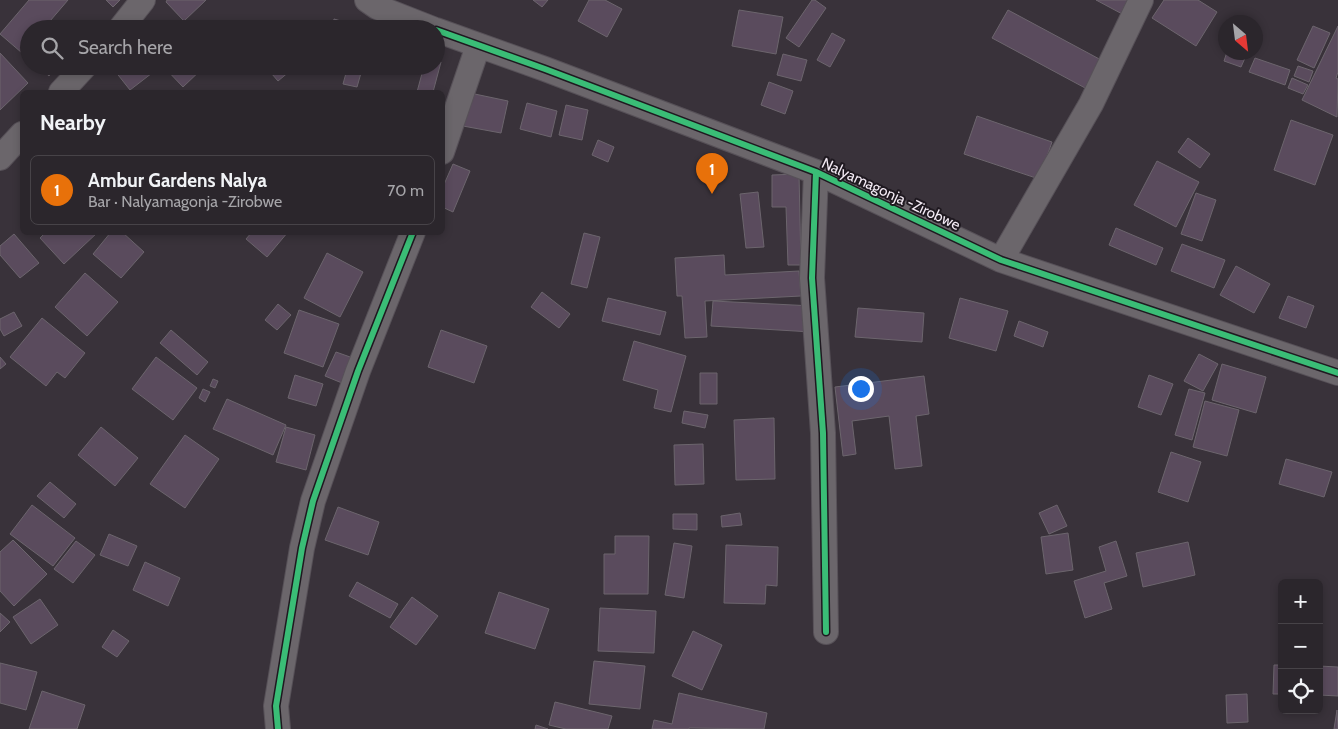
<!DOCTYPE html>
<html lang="en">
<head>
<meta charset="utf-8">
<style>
  body { margin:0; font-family:Cabin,sans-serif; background:#332e34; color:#f1f3f6 }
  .controls { position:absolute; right:15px; bottom:15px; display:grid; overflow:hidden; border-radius:8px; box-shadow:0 2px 8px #0003 }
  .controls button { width:45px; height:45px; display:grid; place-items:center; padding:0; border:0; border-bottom:1px solid #474348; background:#2b262c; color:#f1f3f6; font:25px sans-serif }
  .compass { position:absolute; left:1218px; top:15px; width:45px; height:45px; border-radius:50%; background:#2b262c; box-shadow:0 2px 8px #0003; rotate:152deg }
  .you { position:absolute; left:860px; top:388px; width:18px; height:18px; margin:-12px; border:4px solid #fff; border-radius:50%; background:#1a73e8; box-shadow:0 0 0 8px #1a73e833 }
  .badge { display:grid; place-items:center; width:32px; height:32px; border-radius:50%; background:#95b2f1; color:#fff; font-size:16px; font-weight:700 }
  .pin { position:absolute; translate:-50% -41px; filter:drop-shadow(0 1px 2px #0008) }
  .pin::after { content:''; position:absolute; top:26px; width:18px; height:15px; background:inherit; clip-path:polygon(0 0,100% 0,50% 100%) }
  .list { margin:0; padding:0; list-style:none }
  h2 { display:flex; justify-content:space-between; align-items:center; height:65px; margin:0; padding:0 20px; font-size:21px }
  h2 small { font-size:16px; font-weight:400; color:#a6a5a9 }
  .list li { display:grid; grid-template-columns:32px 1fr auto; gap:15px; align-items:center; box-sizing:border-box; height:70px; margin:0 10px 10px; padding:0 10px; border:1px solid #474348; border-radius:8px }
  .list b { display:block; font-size:19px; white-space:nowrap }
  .list p { margin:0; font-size:16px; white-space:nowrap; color:#a6a5a9 }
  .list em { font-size:16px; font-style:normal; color:#a6a5a9 }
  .icon { flex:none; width:28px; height:28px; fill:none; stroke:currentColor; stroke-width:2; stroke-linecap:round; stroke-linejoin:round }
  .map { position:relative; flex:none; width:1338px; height:729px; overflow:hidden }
  .search { position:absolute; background:#2b262c; box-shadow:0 2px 8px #0003; left:20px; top:20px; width:425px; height:55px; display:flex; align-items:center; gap:12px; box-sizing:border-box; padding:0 18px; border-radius:28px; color:#a6a5a9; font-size:19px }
  .panel { position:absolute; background:#2b262c; box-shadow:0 2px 8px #0003; left:20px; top:90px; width:425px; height:145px; border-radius:8px }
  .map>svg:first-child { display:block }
  .building { fill:#5a4b5d; stroke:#6c656d }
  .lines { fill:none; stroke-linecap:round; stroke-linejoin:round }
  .minor-casing { stroke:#575158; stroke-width:26 }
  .minor { stroke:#6b666b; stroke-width:24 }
  .cycleway-casing { stroke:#1f1920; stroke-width:9 }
  .cycleway { stroke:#3abd76; stroke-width:6 }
  .labels { text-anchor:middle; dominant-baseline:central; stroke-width:4; stroke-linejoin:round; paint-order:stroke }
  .street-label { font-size:15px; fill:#f4ebf5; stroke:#1f1920 }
</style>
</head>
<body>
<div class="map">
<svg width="1338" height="729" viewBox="0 0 1338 729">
  <rect width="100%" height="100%" fill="#39323a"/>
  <path class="building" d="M29,0H68L44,28L45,29H29V59L0,34Z
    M106,0H120L113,7Z
    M167,0H206L184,21L166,2Z
    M533,0H548L542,7Z
    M589,0H605L622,9L607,37L578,21Z
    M812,0H815L826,8L799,47L786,38Z
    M1096,0H1135L1126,16Z
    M1164,0H1198L1217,12L1196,46L1152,18Z
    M739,10L783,17L776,54L732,46Z
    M1008,10L1103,61L1087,89L992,38Z
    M334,19L369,29H332Z
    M1313,26L1330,33L1314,68L1297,60Z
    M1338,26V72L1336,78L1338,79L1337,117L1302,100Z
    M832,33L845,40L830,67L817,60Z
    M1227,52L1245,58L1241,67L1224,61Z
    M0,53L28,83L0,110Z
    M783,54L807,60L801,81L777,75Z
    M1255,58L1290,70L1285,85L1249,72Z
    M436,61L441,62L433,92H417L424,66H436Z
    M38,66H57L49,76Z
    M111,66H153L156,70L130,90Z
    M163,66H205L183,87Z
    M265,66H296L278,81Z
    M314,66H327L322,73Z
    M348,66H363L357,87L343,84Z
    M381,66H397L394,72Z
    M1298,66L1313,71L1309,82L1294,76Z
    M1292,78L1308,85L1303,94L1288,88Z
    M769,82L793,91L785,114L761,105Z
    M470,93L508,101L501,133L463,126Z
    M527,103L557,111L551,137L520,129Z
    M566,105L588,110L582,140L559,135Z
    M977,116L1052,142L1039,179L964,154Z
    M1291,120L1333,135L1315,185L1274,170Z
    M1188,138L1210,154L1200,168L1178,152Z
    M598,140L614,147L608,162L592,155Z
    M1157,161L1199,182L1176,227L1134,205Z
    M453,164L470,171L453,212L442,207V189Z
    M799,174L801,265H788L786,207H772V175Z
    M758,192L764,247L746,248L740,194Z
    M1196,193L1216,200L1202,241L1181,234Z
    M1116,228L1163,248L1156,265L1109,245Z
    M46,232H98L64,264L40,238Z
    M111,232H122L144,252L121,278L93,254Z
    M252,232H288L267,257L246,239Z
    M584,233L600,237L587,288L571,284Z
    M14,234L39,263L20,278L0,255V246Z
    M1182,244L1225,260L1214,288L1171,271Z
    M327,253L363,272L340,317L304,298Z
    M724,255L725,275L799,271L801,296L705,301L707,337L685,338L682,296H677L675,258Z
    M1236,266L1270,284L1254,313L1220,295Z
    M85,273L118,302L87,336L55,307Z
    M542,292L570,314L559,328L531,307Z
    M1288,296L1314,306L1306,328L1279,318Z
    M608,298L666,312L660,335L602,321Z
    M960,298L1008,311L996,351L949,338Z
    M713,301L813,306L812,332L711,326Z
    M278,304L291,315L277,330L265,320Z
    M858,308L924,313L922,342L855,337Z
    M299,310L339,324L323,367L284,353Z
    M14,312L22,326L4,336L0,329V319Z
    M42,318L85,353L65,378L57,372L46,386L10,357Z
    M1019,321L1048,332L1043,347L1014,336Z
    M171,330L208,362L197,375L160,343Z
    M441,330L487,346L474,383L428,367Z
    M634,341L686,356L671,412L654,408L658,390L623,380Z
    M336,352L353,358L342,383L325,376Z
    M1199,354L1218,364L1203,391L1184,381Z
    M0,357L6,364L0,369Z
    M156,357L197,388L173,420L132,389Z
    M1222,364L1266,377L1256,413L1212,400Z
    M700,373H717V404H700Z
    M295,375L323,384L316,406L288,398Z
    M1149,375L1173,384L1161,415L1138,407Z
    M924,376L929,414L916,416L922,466L895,469L889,416L852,421L856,454L843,456L835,387Z
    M213,379L218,381L215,388L210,386Z
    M203,389L210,392L205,402L199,398Z
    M1189,389L1205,393L1192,440L1175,435Z
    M227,399L286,425L273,455L213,429Z
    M1205,401L1239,410L1227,456L1193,447Z
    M684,411L708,415L705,428L682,423Z
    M774,418L775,479L736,480L734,420Z
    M101,427L138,458L115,486L78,455Z
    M286,427L315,435L306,470L276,462Z
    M185,435L219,459L185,508L150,484Z
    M703,444L704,484L675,485L674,445Z
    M1171,452L1201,462L1188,502L1158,492Z
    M1286,459L1332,472L1324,497L1279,484Z
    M50,482L76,504L64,518L37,496Z
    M32,505L75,538L53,566L10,534Z
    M1057,505L1067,526L1049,534L1039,513Z
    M338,507L379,522L368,555L325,540Z
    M740,513L742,525L722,527L721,516Z
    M673,514H697V530L673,529Z
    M1068,533L1073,570L1046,574L1041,537Z
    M109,534L137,546L128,566L100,555Z
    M615,536H649L648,594H604V554H615Z
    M13,540L47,574L14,606L0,591V552Z
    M76,541L95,555L73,583L54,569Z
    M1116,541L1127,576L1104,583L1112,609L1085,618L1074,581L1106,571L1099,547Z
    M1188,542L1195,575L1143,587L1136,553Z
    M674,543L692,546L684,598L665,595Z
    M726,545L778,547L777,586L766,585L765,604L724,603Z
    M145,562L180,578L168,606L133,590Z
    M357,582L398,604L390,618L349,596Z
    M499,592L549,609L535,649L485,633Z
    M412,597L438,616L416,645L390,627Z
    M40,599L58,625L31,644L13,617Z
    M600,608L656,611L654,653L598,651Z
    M0,613L10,622L0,632Z
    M113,630L129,641L117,657L102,647Z
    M693,631L722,645L702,690L672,676Z
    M594,661L645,666L640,709L589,704Z
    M0,663L37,672L26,710L0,703Z
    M1274,665H1282V694H1273Z
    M1319,666L1338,667V696L1319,695Z
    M42,691L85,705L77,729H29Z
    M679,693L767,713L764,729L689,728V729H652L654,720L672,724Z
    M1247,694L1248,722L1227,723L1226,695Z
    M555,702L612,716L608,729H566L549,725Z
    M1337,710L1338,729H1334Z
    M536,725L548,729H535Z"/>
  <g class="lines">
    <defs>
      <path id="minor" d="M367,0L377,7L433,29
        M120,29L143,0
        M436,30L545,69L816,172L1001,260L1338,373
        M61,92L85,66
        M442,152L478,46
        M0,158L22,134
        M816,172L812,278L823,433L826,632
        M1001,260L1091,104L1141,0
        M278,729L276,706L302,548L313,501L358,371L413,232"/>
    </defs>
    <use href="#minor" class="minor-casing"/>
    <use href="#minor" class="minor"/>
    <defs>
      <path id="cycleway" d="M436,30L545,69L816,172L1001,260L1338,373
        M816,172L812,278L823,433L826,632
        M278,729L276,706L302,548L313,501L358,371L413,232"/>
    </defs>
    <use href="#cycleway" class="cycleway-casing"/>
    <use href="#cycleway" class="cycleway"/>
  </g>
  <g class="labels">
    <g class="street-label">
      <text transform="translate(891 194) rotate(25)">Nalyamagonja -Zirobwe</text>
    </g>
  </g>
</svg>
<div class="controls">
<button>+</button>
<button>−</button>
<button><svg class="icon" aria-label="locate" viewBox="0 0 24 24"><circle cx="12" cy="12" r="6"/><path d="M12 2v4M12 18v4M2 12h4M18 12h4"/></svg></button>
</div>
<svg class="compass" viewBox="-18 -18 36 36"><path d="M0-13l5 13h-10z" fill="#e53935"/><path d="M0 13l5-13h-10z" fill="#a6a5a9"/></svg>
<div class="you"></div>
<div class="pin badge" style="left:712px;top:194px;background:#e8710a">1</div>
<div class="search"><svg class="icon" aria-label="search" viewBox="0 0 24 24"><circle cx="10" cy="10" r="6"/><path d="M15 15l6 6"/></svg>Search here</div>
<section class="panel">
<h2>Nearby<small></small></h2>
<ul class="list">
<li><span class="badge" style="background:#e8710a">1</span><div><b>Ambur Gardens Nalya</b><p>Bar · Nalyamagonja -Zirobwe</p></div><em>70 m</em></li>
</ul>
</section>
</div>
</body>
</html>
